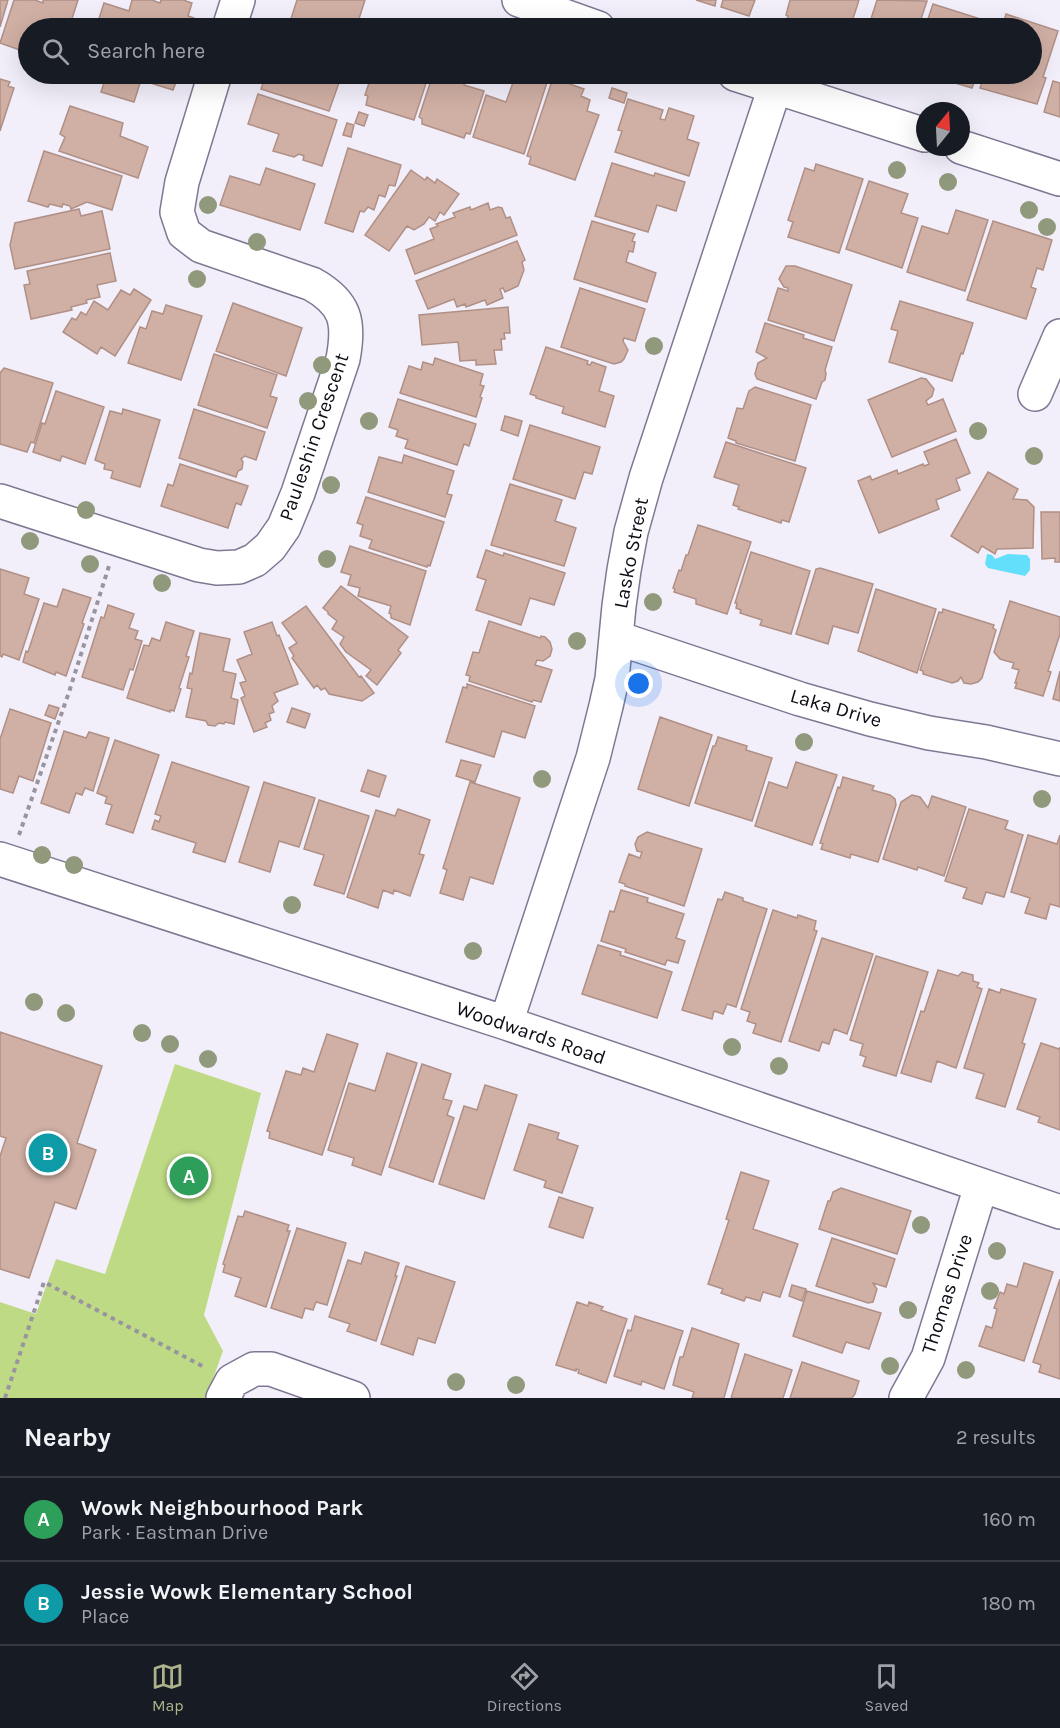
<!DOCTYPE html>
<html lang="en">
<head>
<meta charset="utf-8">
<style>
  body { margin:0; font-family:Karla,sans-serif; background:#242831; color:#f1f3f6 }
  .compass { position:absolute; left:916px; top:102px; width:54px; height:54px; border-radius:50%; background:#171b24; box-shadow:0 6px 24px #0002; rotate:18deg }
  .you { position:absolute; left:639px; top:684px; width:21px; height:21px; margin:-15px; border:4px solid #fff; border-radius:50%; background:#1a73e8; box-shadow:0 0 0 9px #1a73e833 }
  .badge { display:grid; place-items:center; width:39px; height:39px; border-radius:50%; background:#acb38a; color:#fff; font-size:20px; font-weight:700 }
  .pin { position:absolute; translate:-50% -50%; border:3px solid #fff; box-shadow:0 2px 6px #0006 }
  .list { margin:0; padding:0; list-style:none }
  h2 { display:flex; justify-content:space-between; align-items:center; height:78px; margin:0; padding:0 24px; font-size:26px }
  h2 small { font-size:20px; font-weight:400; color:#9ea1a6 }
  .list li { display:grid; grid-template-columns:39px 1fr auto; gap:18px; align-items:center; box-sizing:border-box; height:84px; padding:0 24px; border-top:2px solid #363941 }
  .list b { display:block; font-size:22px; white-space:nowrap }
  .list p { margin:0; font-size:20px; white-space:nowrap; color:#9ea1a6 }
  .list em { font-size:20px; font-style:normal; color:#9ea1a6 }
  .icon { flex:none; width:33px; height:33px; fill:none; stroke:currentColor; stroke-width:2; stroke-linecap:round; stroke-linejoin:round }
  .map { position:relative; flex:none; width:1060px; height:1398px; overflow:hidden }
  .search { position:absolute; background:#171b24; box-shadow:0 6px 24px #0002; left:18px; right:18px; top:18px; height:66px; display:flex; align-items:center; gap:15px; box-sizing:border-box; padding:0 21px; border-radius:33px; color:#9ea1a6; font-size:22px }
  .sheet { height:246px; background:#171b24 }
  nav { display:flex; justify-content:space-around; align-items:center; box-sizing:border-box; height:84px; border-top:2px solid #363941; background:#171b24; font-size:16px; color:#9ea1a6 }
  nav a { display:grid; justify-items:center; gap:3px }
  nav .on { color:#acb38a }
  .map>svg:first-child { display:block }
  .green { fill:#beda85 }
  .water { fill:#63dffb }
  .building { fill:#d0afa4; stroke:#b09086; stroke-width:1.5 }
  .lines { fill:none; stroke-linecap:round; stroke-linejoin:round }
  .minor-casing { stroke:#7f7893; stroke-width:36 }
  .path { stroke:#9895a0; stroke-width:4; stroke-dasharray:4.5 4.5; stroke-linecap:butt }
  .minor { stroke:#fff; stroke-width:33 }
  .tree { fill:#91997c }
  .labels { text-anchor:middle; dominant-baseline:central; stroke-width:4.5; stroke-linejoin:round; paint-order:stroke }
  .street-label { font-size:20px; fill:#0f0c16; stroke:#fff }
</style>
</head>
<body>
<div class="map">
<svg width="1060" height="1398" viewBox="0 0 1060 1398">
  <rect width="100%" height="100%" fill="#f2effb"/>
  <path class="green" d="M175,1064L261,1093L204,1315L223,1351L206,1398H0V1302L36,1314L56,1259L105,1274Z"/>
  <path class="water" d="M987,554L992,555L995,559L1008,554L1027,555L1030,559V570L1025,576L988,568L985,564Z"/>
  <path class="building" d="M0,0H8L0,27Z
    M14,0H35L43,3V0H78L69,28H28V53L0,43Z
    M132,0H152L160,3L161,0H183L192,3L188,16L194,18L191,28H96L104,3L129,11Z
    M297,0H365L356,28H288Z
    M696,0H716L715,6Z
    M723,0H755L749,16L721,7Z
    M790,0H859L850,28H797L785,25L788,16L786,15Z
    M877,0L927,1L918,28H858L861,19L870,22Z
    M933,4L993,23L992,28H925Z
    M1006,14L1058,31L1043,77L1046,78L1037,104L980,88L985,74H1032V28H1002Z
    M107,74H179L173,90L141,80L134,102L101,92Z
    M266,74H342L329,111L261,89Z
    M372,74H429L414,120L366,105L368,96L365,95Z
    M433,74H468L464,85L484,91L470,134L466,133L464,138L422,124V119L419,117Z
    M516,74H541L549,76L524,154L473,137L486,95L506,102Z
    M944,74H977L972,88L942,79Z
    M553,78L584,89L581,96L590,100L587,111L599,115L575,180L529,164L531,157L527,156Z
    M0,79L10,82L8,86L14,88L0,131Z
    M1053,81L1060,83V117L1044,112Z
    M612,88L627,93L624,103L609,98Z
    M258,94L337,120L322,166L303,160L304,156L299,154L294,157L273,151L279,134L248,124Z
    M628,99L663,110L660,119L665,120L669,108L694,116L687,139L699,143L689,176L615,152L622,131L618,130Z
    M70,106L123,123L120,136L148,147L138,178L59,151L65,137L60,134Z
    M359,112L368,115L364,126L355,123Z
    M347,123L354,125L351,137L343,135Z
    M348,148L401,165L395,186L389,185L385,197L379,195L374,210L368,207L364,212L360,211L353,232L325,223Z
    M44,151L122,176L112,210L87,202L71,209L70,206L63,204L62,207L50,204L48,207L28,201Z
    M612,163L654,176L655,173L685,182L676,211L657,205L648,232L595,216Z
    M816,164L863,179L839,253L788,237L793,222L788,220L805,168L814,171Z
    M266,168L315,184L300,230L220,205L230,176L260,185Z
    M411,170L425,180L427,177L435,183L437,179L459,194L444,215L440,212L435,221L429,217L424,224L414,230L407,226L389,251L365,235Z
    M869,181L908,194L901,213L918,218L902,268L846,249Z
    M488,203L490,210L498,207L502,208L506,218L510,217L517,235L415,274L406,250L434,239L430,229L438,226L436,224L455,217L453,213L470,207L471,210Z
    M79,209L81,216L102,211L110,249L15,269L10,245L15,223Z
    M956,210L988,220L965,291L907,272L922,226L948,234Z
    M592,221L635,234L632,241L635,242L633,252L629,251L626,262L656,273L647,302L574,279Z
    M993,221L1052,240L1043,270L1037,268L1031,287L1036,289L1026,319L967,300Z
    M517,241L525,260L522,262L524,270L518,286L505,292L503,288L500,289L503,298L487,305L485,300L466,307L465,304L457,307L454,299L428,309L416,281Z
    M110,253L116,281L97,285L100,297L86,300L87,303L71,307L72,310L31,319L24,285L30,284L27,271Z
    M786,266H795L852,285L834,341L768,320L778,288L788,291V288L784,287L779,279Z
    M580,288L645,309L635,341L624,338L623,341L628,350L624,359L621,362L614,364L561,347Z
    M134,289L151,300L115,356L101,347L97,354L63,332L72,318L76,320L81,312L86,315L94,301L108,310L121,290L130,295Z
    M900,301L973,323L963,354L961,353L952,381L889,362L898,331L891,329Z
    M233,303L302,328L286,376L216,351Z
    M166,305L202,316L181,380L128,363L140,327L146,329L152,311L163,314Z
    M508,307L510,333H504L505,339H501L502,350H494L496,364L476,365V360L460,361L458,342L422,345L419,315Z
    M765,323L804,335L803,338L832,347L825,370L826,373L825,380L822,382L816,399L757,379L755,374L758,363L767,358L756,352Z
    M546,347L588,361L587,364L590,365L592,362L606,367L599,391L614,396L605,427L562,413L564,407L536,398V396L530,394Z
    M214,354L277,375L270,396L277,398L267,428L198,405Z
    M435,358L483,374L480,385L484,386L480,397L482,398L476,417L400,393L409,366L421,370L423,362L433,365Z
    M4,368L53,383L34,443L31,442L27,452L0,444V373Z
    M921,378L926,379L934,389L932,396L926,401L928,405L943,399L956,431L892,457L868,400Z
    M755,387L811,405L795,461L736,443V441L728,438L737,408L743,409L749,391Z
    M56,391L104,407L85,464L62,456L60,461L33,452L42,423L45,424Z
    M398,399L476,424L469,446L464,444L457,465L405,448L408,440L396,436L398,430L389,427Z
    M123,409L160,420L140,487L111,478L113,471L104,469L105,464L95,460L110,411L122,414Z
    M194,409L265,432L256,460L245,456L241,459L243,462L242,469L238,471L236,477L179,458Z
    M505,416L522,421L518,436L501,430Z
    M530,425L600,447L592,474L584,472L575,499L513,479Z
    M956,439L970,473L956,479L960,490L936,500L939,509L879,533L858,481L870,476L872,480L897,470L898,474L923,464L924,466L929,464L924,452Z
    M726,442L806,468L789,522L782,520L781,523L738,509L739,507L733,505L739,485L714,477Z
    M404,455L454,471L447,494L452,495L445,517L368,492L379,457L402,463Z
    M180,464L248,486L241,505L236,503L228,528L161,506L168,484L173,486Z
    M988,472L1018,489L1013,499L1027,500L1034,507L1033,548L997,549L995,554L982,546L978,553L951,536Z
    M510,484L562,500L555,521L576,528L564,566L491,545Z
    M366,497L444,522L430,566L428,565L427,567L369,548L372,540L360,536L363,525L357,523Z
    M1041,512H1060V562H1055V558L1042,559Z
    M698,525L751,542L727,614L696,604V599L674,592L675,589L673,588L679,570L681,571L686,555H688Z
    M350,546L426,571L410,625L391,618V614L389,613L391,606L358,596L360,588L348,585L351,575L341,572Z
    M486,550L503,556L504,553L565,573L554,605L530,598L521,625L476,610L486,580L477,577Z
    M751,552L810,571L791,634L760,625L762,620L740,613L741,610L736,608L737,603H735Z
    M820,568L873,584L858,633L833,626L828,644L796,634L816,569Z
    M0,569L29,578L24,594L39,599L19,660L3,654L2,657L0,656Z
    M341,586L408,637L398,650L401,653L377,685L366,676L371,670L346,652L340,644L344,637L332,629L337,621L328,614V612L323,608Z
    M63,589L91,598L82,623L84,624L66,676L56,672L55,675L23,662L26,651L28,652L44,603L57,607Z
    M876,589L936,609L917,673L858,651Z
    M1010,601L1060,617V634L1048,671L1051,672L1043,696L1015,688L1017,683H1015L1019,670L1012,668L1014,663L1000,659L994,652Z
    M108,605L134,614L129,628L138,631L135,639L142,641L133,670L130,669L123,690L82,677L101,617L104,618Z
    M306,606L359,677L361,676L374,693L362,701L329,694L325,688L321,690L317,685L314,688L292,658L294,656L289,648L297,643L282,623Z
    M943,609L994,625L993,628L996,630L982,678L978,682L971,684L964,683L961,677L958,681L952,683L923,674V671L920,670L939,612L942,613Z
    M489,621L540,638L541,636L545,637L550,642L552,649L550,656L543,661L537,660L535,665L552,670L541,702L533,700L532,702L469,681L470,676L466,675L473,652L479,653Z
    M166,622L194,631L186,656L189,657L179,688L181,689L174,711L170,710V712L127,698L144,645L149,646L152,638L160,641Z
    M272,622L277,636L279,635L298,684L274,693L278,701L272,706L274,712L269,714L271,720L265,723L267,727L254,732L241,698L245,696L240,683L246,681L237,660L252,654L244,632Z
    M200,633L230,639L223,671L236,674L231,698L238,700L234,724L225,722L224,724L219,723L215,726L208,725L206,721L186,717L192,689L187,688L190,673L192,674Z
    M1060,671V701L1053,699Z
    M467,684L535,706L525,738L502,731L494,757L446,742L463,687L467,688Z
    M49,705L59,708L55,719L45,715Z
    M292,708L310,714L305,728L287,722Z
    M10,709L51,723L33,781L19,776L13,793L0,789V739Z
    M660,717L712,735L689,806L638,789Z
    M64,731L86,738L89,732L109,738L93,791L85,788L82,795L76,793L69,813L41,803Z
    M718,737L747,746L746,750L772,758L752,821L695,803L713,746H715Z
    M115,740L159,755L133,833L106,824L112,805L105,803L107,797L97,793Z
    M461,760L481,765L475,782L456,776Z
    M172,762L249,787L225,862L193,852L196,843L152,829L155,820L159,822L161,816L155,814Z
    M796,762L837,775L812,845L755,826L769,782L787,788Z
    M368,770L386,776L379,797L361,791Z
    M843,777L874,786L872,790L890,795L895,799L896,805L878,862L851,854L850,858L821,849L823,844L820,843L838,787L840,788Z
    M264,782L315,798L299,847L279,841L270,872L239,862Z
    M470,782L520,798L493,884L470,877L463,900L440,893L447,870L443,868Z
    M912,795L920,797L928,808L932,796L966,807L944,876L918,867L917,870L883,859L901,802Z
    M319,800L369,816L344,894L314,885L324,855L304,849Z
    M398,809L430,820L419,854L424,855L410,896L394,890L393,894L383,890L378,908L347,897L376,810L395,816Z
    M969,809L1008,821L1005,829L1023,835L1004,897L986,892L982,904L963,898L967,888L945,881Z
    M647,832L702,849L684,906L625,886V884L619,882L629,854L640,858L642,852L637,851L635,844L638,837Z
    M1028,835L1057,844L1060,835V907L1050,904L1046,919L1025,913L1030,898L1011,892Z
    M621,890L648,898L647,902L684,914L676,938L685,941L678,963L667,960L665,965L625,952L626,949L601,941L610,911L614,912Z
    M725,892L743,898V901L767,909L736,1007L727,1004L723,1014L714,1011L712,1019L682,1010L718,899L722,900Z
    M773,910L797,918L798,915L816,921L814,930L817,931L781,1042L753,1033L756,1024L747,1021L750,1012L741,1009Z
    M822,938L873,954L847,1034L834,1029L829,1044L822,1042L819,1051L789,1041Z
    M598,945L621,952L620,955L672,972L657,1018L582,994Z
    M876,956L928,972L896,1076L863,1066L866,1057L860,1055L863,1044L850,1040Z
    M938,970L958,976L962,972L973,975V981L979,983L977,987L982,989L956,1068L937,1061L931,1082L901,1073L921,1011L924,1012Z
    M989,989L1000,993L1001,989L1036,999L1022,1043L1025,1044L1005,1107L976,1098L984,1074L964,1068Z
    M0,1032L102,1066L77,1143L96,1150L76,1209L55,1202L29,1278L0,1269V1156L6,1138L0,1136Z
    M327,1034L358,1044L322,1155L269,1138L270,1132L267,1131L286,1071L301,1075L303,1068L314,1072Z
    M1041,1043L1059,1049L1060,1047V1130L1038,1122L1040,1117L1017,1109Z
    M387,1053L417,1063L381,1175L352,1165L354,1158L328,1150L349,1083L375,1091Z
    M422,1064L451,1074L443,1099L452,1101L447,1115L454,1118L433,1182L389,1167Z
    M485,1085L517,1095L484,1199L439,1184L464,1106L477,1110Z
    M529,1124L559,1133L557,1139L578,1146L562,1193L544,1187L546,1181L514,1170Z
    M741,1172L769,1181L753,1229L798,1244L780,1297L763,1292L760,1301L746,1297L744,1301L721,1293L723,1289L708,1284L729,1220L726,1219Z
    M841,1188L911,1211L897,1254L819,1229L828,1201H830L833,1192Z
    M559,1197L593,1208L583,1238L549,1227Z
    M245,1211L289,1225L287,1231H290L266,1307L235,1296L241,1278L223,1272L225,1265L223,1264L238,1216L243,1217Z
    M297,1228L346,1243L327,1305L316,1302L313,1310L305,1308L302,1318L271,1308Z
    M832,1238L895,1259L886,1287L873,1283L877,1289L873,1302L868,1303L816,1286Z
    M365,1252L399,1263L395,1276H397L376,1341L347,1331L350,1324L329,1317L348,1260L361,1264Z
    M1024,1263L1053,1272L1024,1361L979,1346L986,1326L992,1328L997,1309L994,1308L1000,1292L1004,1294L1007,1284L1017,1287Z
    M406,1266L455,1282L435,1343L418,1338L413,1355L381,1344Z
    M1060,1279V1379L1039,1372L1041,1365L1033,1362Z
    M792,1285L806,1289L802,1301L789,1296Z
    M807,1291L881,1313L869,1349L846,1342L842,1353L793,1336Z
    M577,1302L588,1306L589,1302L603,1307L601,1310L627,1319L606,1383L578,1373L579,1370L576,1369V1371L556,1365Z
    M635,1316L683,1331L664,1389L642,1381L641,1385L614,1376L628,1330L631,1331Z
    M692,1328L739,1344L724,1398H692L694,1392L673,1385L680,1357H683Z
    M745,1354L792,1370L783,1398H731Z
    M802,1362L859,1381L855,1394L852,1398H790Z"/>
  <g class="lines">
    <defs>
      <path id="minor" d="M519,0L598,28
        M229,28L238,0
        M735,74L925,135
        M961,147L1060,179
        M1035,394L1060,336
        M0,501L199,565L217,568L239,567L255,560L270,547L284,527L298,493L343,359C350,322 346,303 312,284L201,246L184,233L177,212L182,182L215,74
        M617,638L800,699L870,719L929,733L986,742L1060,759
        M0,859L506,1023L1060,1212
        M506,1023L593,758L606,706L612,679L619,606L624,570L631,532L646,478L775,87
        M223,1398L232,1381L254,1369H271L353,1398
        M906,1398L928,1358L981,1186"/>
    </defs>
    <use href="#minor" class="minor-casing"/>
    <path class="path" d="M19,835L69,692L109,566
      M5,1398L44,1282L206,1368"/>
    <use href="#minor" class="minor"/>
  </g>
  <g class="tree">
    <circle cx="897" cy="170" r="9"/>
    <circle cx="948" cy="182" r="9"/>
    <circle cx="208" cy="205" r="9"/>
    <circle cx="1029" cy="210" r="9"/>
    <circle cx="1047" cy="227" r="9"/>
    <circle cx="257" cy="242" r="9"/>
    <circle cx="197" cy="279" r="9"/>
    <circle cx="654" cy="346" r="9"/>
    <circle cx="322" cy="365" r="9"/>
    <circle cx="308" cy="401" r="9"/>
    <circle cx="369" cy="421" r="9"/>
    <circle cx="978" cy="431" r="9"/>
    <circle cx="1034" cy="456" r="9"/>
    <circle cx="331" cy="485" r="9"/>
    <circle cx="86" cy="510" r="9"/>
    <circle cx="30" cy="541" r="9"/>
    <circle cx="327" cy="559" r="9"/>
    <circle cx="90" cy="564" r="9"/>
    <circle cx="162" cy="583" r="9"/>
    <circle cx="653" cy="602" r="9"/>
    <circle cx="577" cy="641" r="9"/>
    <circle cx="804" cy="742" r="9"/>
    <circle cx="542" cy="779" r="9"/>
    <circle cx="1042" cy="799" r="9"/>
    <circle cx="42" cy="855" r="9"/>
    <circle cx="74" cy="865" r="9"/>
    <circle cx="292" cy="905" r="9"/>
    <circle cx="473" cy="951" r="9"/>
    <circle cx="34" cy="1002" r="9"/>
    <circle cx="66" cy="1013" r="9"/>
    <circle cx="142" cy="1033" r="9"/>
    <circle cx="170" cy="1044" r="9"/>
    <circle cx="732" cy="1047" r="9"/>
    <circle cx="208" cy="1059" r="9"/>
    <circle cx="779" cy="1066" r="9"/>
    <circle cx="921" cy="1225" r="9"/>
    <circle cx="997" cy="1251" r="9"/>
    <circle cx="990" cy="1291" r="9"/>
    <circle cx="908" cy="1310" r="9"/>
    <circle cx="890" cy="1366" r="9"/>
    <circle cx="966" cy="1370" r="9"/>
    <circle cx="456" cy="1382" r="9"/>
    <circle cx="516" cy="1385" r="9"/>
  </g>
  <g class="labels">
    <g class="street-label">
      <text transform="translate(314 437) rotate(-71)">Pauleshin Crescent</text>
      <text transform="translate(631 553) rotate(-79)">Lasko Street</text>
      <text transform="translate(836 708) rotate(16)">Laka Drive</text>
      <text transform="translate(531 1033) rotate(19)">Woodwards Road</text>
      <text transform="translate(947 1294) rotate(-72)">Thomas Drive</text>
    </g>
  </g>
</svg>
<svg class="compass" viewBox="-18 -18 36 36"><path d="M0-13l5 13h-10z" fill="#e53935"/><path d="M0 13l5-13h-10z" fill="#9ea1a6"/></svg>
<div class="you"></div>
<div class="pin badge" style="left:189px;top:1176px;background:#2e9e5b">A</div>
<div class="pin badge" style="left:48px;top:1153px;background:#0f9aa8">B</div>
<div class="search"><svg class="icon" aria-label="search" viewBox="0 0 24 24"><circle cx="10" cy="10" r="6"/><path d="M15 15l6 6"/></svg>Search here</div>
</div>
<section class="sheet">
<h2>Nearby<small>2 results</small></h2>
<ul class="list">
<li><span class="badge" style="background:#2e9e5b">A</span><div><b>Wowk Neighbourhood Park</b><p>Park · Eastman Drive</p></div><em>160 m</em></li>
<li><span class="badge" style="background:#0f9aa8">B</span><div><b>Jessie Wowk Elementary School</b><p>Place</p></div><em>180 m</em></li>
</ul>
</section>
<nav>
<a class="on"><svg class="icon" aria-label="map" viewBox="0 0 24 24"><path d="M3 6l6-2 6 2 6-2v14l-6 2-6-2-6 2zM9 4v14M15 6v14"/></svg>Map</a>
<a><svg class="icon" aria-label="directions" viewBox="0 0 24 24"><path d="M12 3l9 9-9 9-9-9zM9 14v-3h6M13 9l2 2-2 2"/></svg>Directions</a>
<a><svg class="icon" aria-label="saved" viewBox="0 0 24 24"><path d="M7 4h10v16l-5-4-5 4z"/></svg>Saved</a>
</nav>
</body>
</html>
